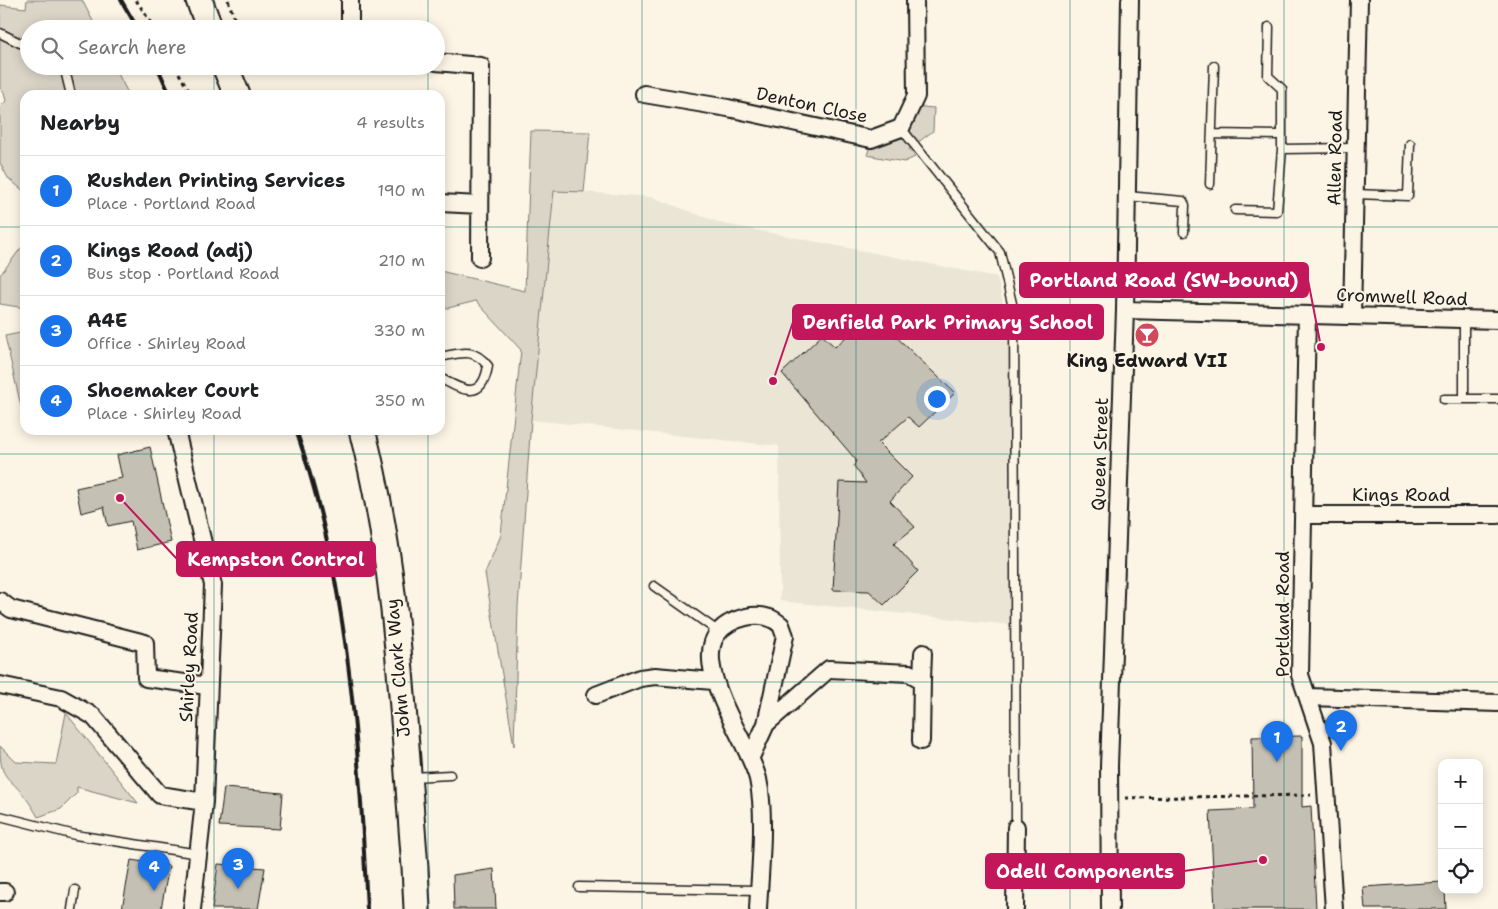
<!DOCTYPE html>
<html lang="en">
<head>
<meta charset="utf-8">
<style>
  body { margin:0; font-family:"Shantell Sans",sans-serif; background:#f2f2f2; color:#202124 }
  .controls { position:absolute; right:15px; bottom:15px; display:grid; overflow:hidden; border-radius:10px; box-shadow:0 2px 12px #0003 }
  .controls button { width:45px; height:45px; display:grid; place-items:center; padding:0; border:0; border-bottom:1px solid #e0e0e0; background:#fff; color:#202124; font:25px sans-serif }
  .you { position:absolute; left:936px; top:398px; width:18px; height:18px; margin:-12px; border:4px solid #fff; border-radius:50%; background:#1a73e8; box-shadow:0 0 0 8px #1a73e833 }
  .badge { display:grid; place-items:center; width:32px; height:32px; border-radius:50%; background:#1a73e8; color:#fff; font-size:16px; font-weight:700 }
  .pin { position:absolute; translate:-50% -41px; filter:drop-shadow(0 1px 2px #0008) }
  .pin::after { content:''; position:absolute; top:26px; width:18px; height:15px; background:inherit; clip-path:polygon(0 0,100% 0,50% 100%) }
  .list { margin:0; padding:0; list-style:none }
  h2 { display:flex; justify-content:space-between; align-items:center; height:65px; margin:0; padding:0 20px; font-size:21px }
  h2 small { font-size:16px; font-weight:400; color:#757577 }
  .list li { display:grid; grid-template-columns:32px 1fr auto; gap:15px; align-items:center; box-sizing:border-box; height:70px; padding:0 20px; border-top:1px solid #e0e0e0 }
  .list b { display:block; font-size:19px; white-space:nowrap }
  .list p { margin:0; font-size:16px; white-space:nowrap; color:#757577 }
  .list em { font-size:16px; font-style:normal; color:#757577 }
  .icon { flex:none; width:28px; height:28px; fill:none; stroke:currentColor; stroke-width:2; stroke-linecap:round; stroke-linejoin:round }
  .map { position:relative; flex:none; width:1498px; height:909px; overflow:hidden }
  .search { position:absolute; background:#fff; box-shadow:0 2px 12px #0003; left:20px; top:20px; width:425px; height:55px; display:flex; align-items:center; gap:12px; box-sizing:border-box; padding:0 18px; border-radius:28px; color:#757577; font-size:19px }
  .panel { position:absolute; background:#fff; box-shadow:0 2px 12px #0003; left:20px; top:90px; width:425px; height:345px; border-radius:15px }
  .map>svg:first-child { display:block }
  .built { fill:#ebe5d6 }
  .green { fill:#dbd5c8; stroke:#7c7872 }
  .building { fill:#c4c0b3; stroke:#1c1c1c }
  .lines { fill:none; stroke-linecap:round; stroke-linejoin:round }
  .service-casing { stroke:#1c1c1c; stroke-width:11 }
  .minor-casing { stroke:#1c1c1c; stroke-width:20 }
  .primary-casing { stroke:#1c1c1c; stroke-width:29 }
  .path { stroke:#1c1c1c; stroke-width:3; stroke-dasharray:4 4; stroke-linecap:butt }
  .service { stroke:#fcf5e5; stroke-width:8 }
  .minor { stroke:#fcf5e5; stroke-width:16 }
  .primary { stroke:#fcf5e5; stroke-width:25 }
  .rail { stroke:#1c1c1c; stroke-width:4 }
  .grid { fill:none; stroke:#0f766e; stroke-width:1; stroke-opacity:0.55 }
  .labels { text-anchor:middle; dominant-baseline:central; stroke-width:4; stroke-linejoin:round; paint-order:stroke }
  .street-label { font-size:18px; fill:#1c1c1c; stroke:#fcf5e5 }
  .poi-label { font-size:18px; font-weight:bold; fill:#1c1c1c; stroke:#fcf5e5 }
  .leader { fill:none; stroke:#c2185b; stroke-width:2 }
  .callout-dot { fill:#c2185b; stroke:#fcf5e5; stroke-width:2 }
  .callout { fill:#c2185b; stroke:#c2185b; stroke-width:2 }
  .callout-label { font-size:19px; text-anchor:middle; font-weight:bold; fill:#fff }
</style>
</head>
<body>
<div class="map">
<svg width="1498" height="909" viewBox="0 0 1498 909">
  <rect width="100%" height="100%" fill="#fcf5e5"/>
  <filter id="ink" filterUnits="userSpaceOnUse"><feTurbulence type="fractalNoise" baseFrequency=".02" numOctaves="2"/><feDisplacementMap in="SourceGraphic" scale="10" xChannelSelector="R" yChannelSelector="G"/><feConvolveMatrix kernelMatrix="1 2 1 2 8 2 1 2 1" color-interpolation-filters="sRGB"/></filter>
  <g filter="url(#ink)">
    <path class="built" d="M554,190L652,197L720,223L997,277L1012,342L1011,625L780,601L779,446L531,420Z"/>
    <path class="green" d="M27,0H82L97,29H29V66H114L129,95H25V192L8,178L0,163V107L6,101L4,93L0,88V5L26,8Z
      M921,107L934,108L933,131L909,149L915,157L904,162L867,155L871,143C903,135 905,138 921,107Z
      M531,131L590,132L584,192L554,191L531,420L518,607L514,746L485,573L501,535L521,350L476,301L440,310V271L525,291Z
      M25,243V308L0,304V275Z
      M25,332V424L5,336Z
      M66,713L138,803L77,787V793L61,809L38,817C34,810 30,803 25,797C7,774 0,780 0,746L16,762L56,764Z"/>
    <path class="building" d="M866,319L882,334L887,328L955,393L919,427L908,417L878,443L912,477L890,501L915,527L894,544L918,571L884,605L869,591L833,590L839,482L866,483L854,466L856,460L782,373L822,335L835,347Z
      M150,447L171,542L137,550L131,521L108,526L104,507L81,513L76,488L122,478L117,455Z
      M1302,736V807L1311,806L1316,909H1215L1210,811L1253,809L1252,737Z
      M224,788L283,793L280,829L219,826Z
      M131,860L169,866L161,909H122Z
      M218,864L265,868L258,909H212Z
      M494,869L496,909H454L453,875Z
      M1442,882V890H1445L1446,909H1365L1363,887Z"/>
    <g class="lines">
      <defs>
        <path id="service" d="M0,33L20,43L29,42
          M64,66L71,95
          M901,128L1000,252L1014,312L1016,827
          M1213,134L1281,135
          M1282,149L1355,148
          M1210,184L1214,66
          M1355,194L1408,196L1410,144
          M1127,196L1183,201L1185,205L1184,232
          M1235,210L1277,211L1282,149V89L1268,76L1269,27
          M440,357C461,353 473,347 488,366C482,402 462,390 440,378
          M1444,399H1498
          M1464,399V319
          M654,586L719,632
          M412,777L450,775
          M0,816L75,835L199,854
          M579,887L759,890
          M72,909L75,890"/>
        <path id="minor" d="M350,0V29
          M436,62L481,66L480,258
          M644,94L728,108L871,139L901,128L916,96L915,0
          M440,203L480,205
          M1125,310L1498,320
          M1307,315L1300,675L1323,743L1334,909
          M1352,316L1359,0
          M176,430L213,585L204,802L192,909
          M1303,515H1498
          M0,601L11,609L145,643L146,678L208,686
          M922,680L923,653
          M0,685L61,698L93,716L160,795L204,802
          M596,695L640,678L655,676L713,681
          M1308,697L1498,703
          M766,724L829,669L909,673L922,680L921,741
          M751,757L766,724L785,636L781,625C771,616 760,614 746,617C665,636 748,736 758,779C766,816 760,870 758,909
          M0,892H5
          M1015,909L1016,827
          M1110,909L1109,766L1125,310L1130,0"/>
        <path id="primary" d="M199,0L210,29
          M225,66L237,95
          M362,430C399,571 403,722 415,867L417,909"/>
      </defs>
      <use href="#service" class="service-casing"/>
      <use href="#minor" class="minor-casing"/>
      <use href="#primary" class="primary-casing"/>
      <path class="path" d="M136,0L155,29
        M228,0L238,29
        M175,66L191,95
        M1125,798L1311,795"/>
      <use href="#service" class="service"/>
      <use href="#minor" class="minor"/>
      <use href="#primary" class="primary"/>
      <path class="rail" d="M121,0L138,29
        M157,66L170,95
        M296,430C349,583 359,749 367,909"/>
    </g>
  </g>
  <path class="grid" d="M214,0V29M428,0V29M642,0V909M856,0V909M1070,0V909M1284,0V909M214,66V95M428,66V95M0,227H25M440,227H1498M214,430V909M428,430V909M0,454H1498M0,682H1498"/>
  <defs>
    <symbol id="bar-disc" viewBox="-11 -11 22 22"><circle r="9.5" fill="#d1495b" stroke="#fcf5e5"/><path d="M-6-5H6L.8 .8V4.5H3.5V6h-7V4.5H-.8V.8Z" fill="#fff"/></symbol>
  </defs>
  <g fill-rule="evenodd">
    <use href="#bar-disc" x="1133" y="321" width="28" height="28"/>
  </g>
  <g class="labels">
    <g class="street-label">
      <text transform="translate(812 105) rotate(12)">Denton Close</text>
      <text transform="translate(1335 158) rotate(-89)">Allen Road</text>
      <text transform="translate(1402 297) rotate(2)">Cromwell Road</text>
      <text transform="translate(1100 454) rotate(-88)">Queen Street</text>
      <text x="1401" y="495">Kings Road</text>
      <text transform="translate(1283 614) rotate(-90)">Portland Road</text>
      <text transform="translate(189 667) rotate(-87)">Shirley Road</text>
      <text transform="translate(398 668) rotate(-95)">John Clark Way</text>
    </g>
    <g class="poi-label">
      <text x="1147" y="361">King Edward VII</text>
    </g>
  </g>
  <path class="leader" d="M1321 347L1308 280M773 381L793 322M120 498L177 559M1263 860L1184 871"/>
  <g class="callout-dot">
    <circle cx="1321" cy="347" r="5"/>
    <circle cx="773" cy="381" r="5"/>
    <circle cx="120" cy="498" r="5"/>
    <circle cx="1263" cy="860" r="5"/>
  </g>
  <g class="callout">
    <rect x="1020" y="263" width="288" height="34" rx="5"/>
    <rect x="793" y="305" width="310" height="34" rx="5"/>
    <rect x="177" y="542" width="198" height="34" rx="5"/>
    <rect x="986" y="854" width="198" height="34" rx="5"/>
  </g>
  <g class="callout-label">
    <text x="1164" y="287">Portland Road (SW-bound)</text>
    <text x="948" y="329">Denfield Park Primary School</text>
    <text x="276" y="566">Kempston Control</text>
    <text x="1085" y="878">Odell Components</text>
  </g>
</svg>
<div class="controls">
<button>+</button>
<button>−</button>
<button><svg class="icon" aria-label="locate" viewBox="0 0 24 24"><circle cx="12" cy="12" r="6"/><path d="M12 2v4M12 18v4M2 12h4M18 12h4"/></svg></button>
</div>
<div class="you"></div>
<div class="pin badge" style="left:1277px;top:762px">1</div>
<div class="pin badge" style="left:1341px;top:751px">2</div>
<div class="pin badge" style="left:238px;top:889px">3</div>
<div class="pin badge" style="left:154px;top:891px">4</div>
<div class="search"><svg class="icon" aria-label="search" viewBox="0 0 24 24"><circle cx="10" cy="10" r="6"/><path d="M15 15l6 6"/></svg>Search here</div>
<section class="panel">
<h2>Nearby<small>4 results</small></h2>
<ul class="list">
<li><span class="badge">1</span><div><b>Rushden Printing Services</b><p>Place · Portland Road</p></div><em>190 m</em></li>
<li><span class="badge">2</span><div><b>Kings Road (adj)</b><p>Bus stop · Portland Road</p></div><em>210 m</em></li>
<li><span class="badge">3</span><div><b>A4E</b><p>Office · Shirley Road</p></div><em>330 m</em></li>
<li><span class="badge">4</span><div><b>Shoemaker Court</b><p>Place · Shirley Road</p></div><em>350 m</em></li>
</ul>
</section>
</div>
</body>
</html>
